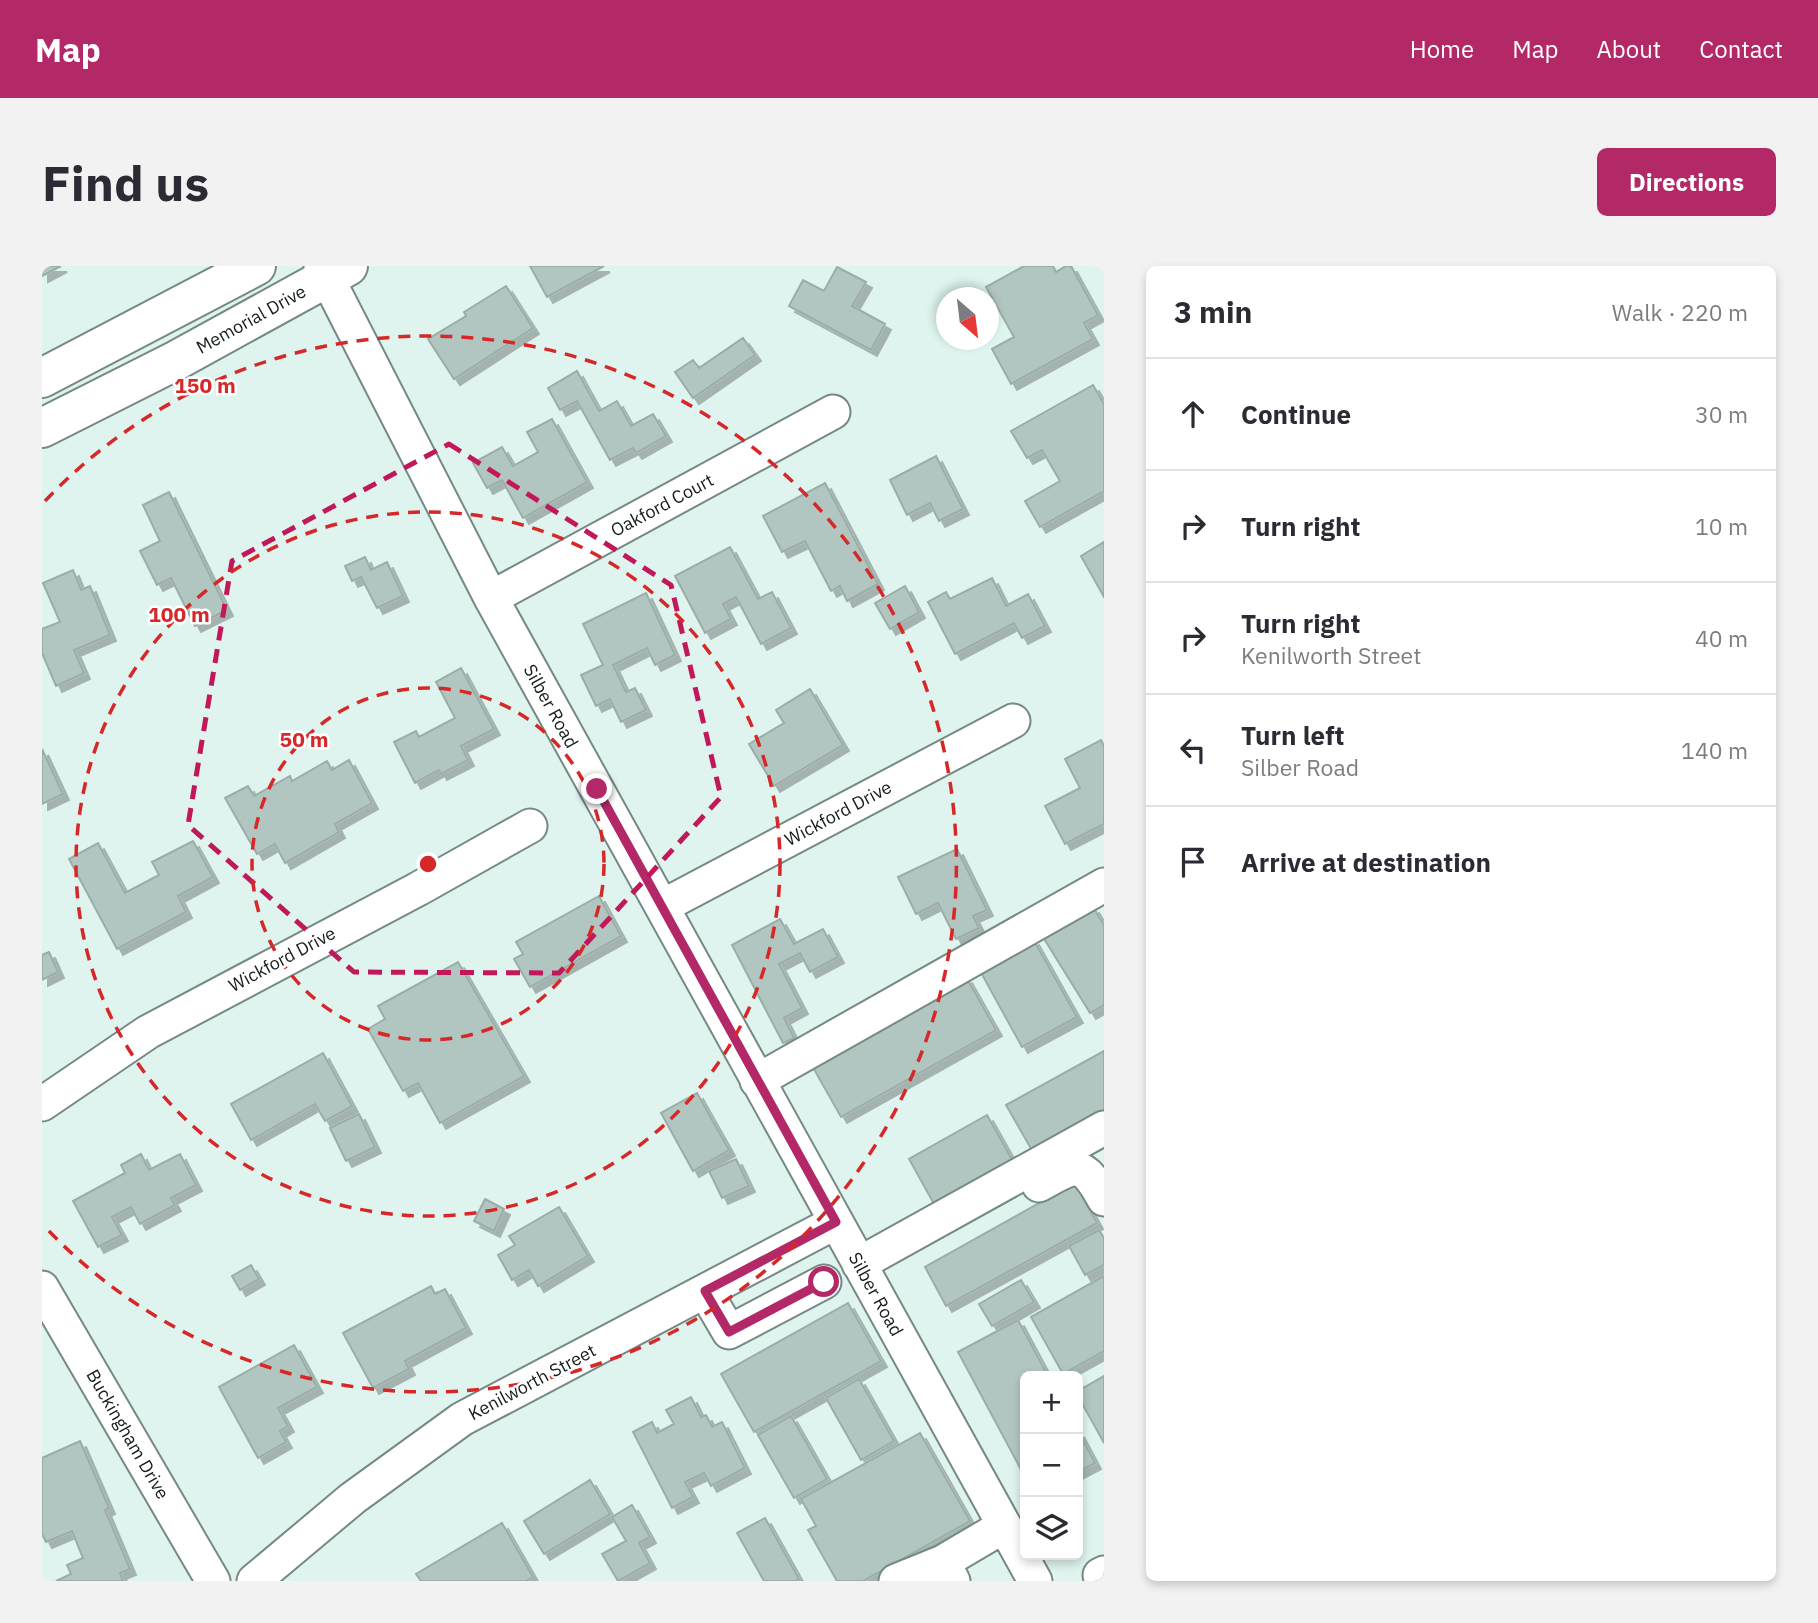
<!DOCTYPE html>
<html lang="en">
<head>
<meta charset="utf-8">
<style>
  body { margin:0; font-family:"IBM Plex Sans",sans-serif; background:#f2f2f3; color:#2b2b33 }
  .controls { position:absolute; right:21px; bottom:21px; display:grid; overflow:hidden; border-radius:10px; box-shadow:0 4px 10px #0003 }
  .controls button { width:63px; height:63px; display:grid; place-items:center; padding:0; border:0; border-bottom:2px solid #e1e1e2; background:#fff; color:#2b2b33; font:35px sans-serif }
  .compass { position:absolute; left:894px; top:21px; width:63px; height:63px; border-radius:50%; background:#fff; box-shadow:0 4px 10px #0003; rotate:152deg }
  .stop { position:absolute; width:21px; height:21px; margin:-16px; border:5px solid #b32968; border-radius:50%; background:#fff }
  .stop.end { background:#b32968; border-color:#fff; box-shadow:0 2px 7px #0008 }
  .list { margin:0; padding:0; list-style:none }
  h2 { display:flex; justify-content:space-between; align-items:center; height:91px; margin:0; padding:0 28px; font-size:30px }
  h2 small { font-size:23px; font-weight:400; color:#7c7c81 }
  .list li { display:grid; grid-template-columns:46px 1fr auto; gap:21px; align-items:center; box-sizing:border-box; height:112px; padding:0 28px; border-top:2px solid #e1e1e2 }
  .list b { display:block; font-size:26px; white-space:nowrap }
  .list p { margin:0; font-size:23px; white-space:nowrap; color:#7c7c81 }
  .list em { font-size:23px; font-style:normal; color:#7c7c81 }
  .icon { flex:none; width:38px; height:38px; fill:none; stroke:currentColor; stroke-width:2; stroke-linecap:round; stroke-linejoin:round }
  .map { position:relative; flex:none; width:1062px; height:1315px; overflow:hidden; border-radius:10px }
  header { display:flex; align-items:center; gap:42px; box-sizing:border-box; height:98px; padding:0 35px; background:#b32968; color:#fff }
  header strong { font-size:33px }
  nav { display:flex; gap:38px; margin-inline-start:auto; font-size:24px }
  .intro { display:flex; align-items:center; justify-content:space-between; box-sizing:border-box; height:168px; padding:0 42px }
  h1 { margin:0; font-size:49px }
  .button { padding:18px 32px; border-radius:10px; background:#b32968; color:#fff; font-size:24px; font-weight:700 }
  main { display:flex; gap:42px; padding:0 42px }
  aside { flex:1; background:#fff; border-radius:10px; box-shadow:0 4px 10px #0003 }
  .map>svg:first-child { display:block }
  .building { fill:#b2c6c1; stroke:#9aada8; stroke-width:2; filter:url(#shadow) }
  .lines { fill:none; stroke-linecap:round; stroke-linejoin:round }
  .minor-casing { stroke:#768984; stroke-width:37 }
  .major-casing { stroke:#768984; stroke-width:42 }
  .minor { stroke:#fff; stroke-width:33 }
  .major { stroke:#fff; stroke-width:38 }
  .route { stroke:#b32968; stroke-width:9 }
  .marked { fill:none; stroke:#c2185b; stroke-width:5; stroke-dasharray:14 9; stroke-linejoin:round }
  .ring { fill:none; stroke:#d62828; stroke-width:3.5; stroke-dasharray:12 9 }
  .labels { text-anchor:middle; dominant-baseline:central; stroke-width:5; stroke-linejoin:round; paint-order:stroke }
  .street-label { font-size:18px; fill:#151c1b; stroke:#fff }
  .centre { fill:#d62828; stroke:#fff; stroke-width:3.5 }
  .ring-label { font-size:21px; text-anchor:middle; font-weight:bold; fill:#d62828; stroke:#fff; stroke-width:5; stroke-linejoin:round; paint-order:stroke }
</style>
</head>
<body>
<header>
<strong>Map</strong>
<nav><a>Home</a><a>Map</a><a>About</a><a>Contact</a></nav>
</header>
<div class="intro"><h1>Find us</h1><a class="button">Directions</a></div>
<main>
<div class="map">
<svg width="1062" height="1315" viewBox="0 0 1062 1315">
  <defs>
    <filter id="shadow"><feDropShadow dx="6" dy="6" stdDeviation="0" flood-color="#0004"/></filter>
  </defs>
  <rect width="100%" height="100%" fill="#dff4ef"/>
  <path class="building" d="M0,0H19L0,10Z
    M488,0H562L505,31Z
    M982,0H1011L1014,6L1024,0H1029L1056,49L1042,57L1051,73L969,118L950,83L972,71L944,21Z
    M795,1L824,16L810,40L843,58L829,84L747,40L761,14L782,25Z
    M464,20L491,62L412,113L386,73L424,50L422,46Z
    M701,72L713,89L651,132L633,106L651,94L657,102Z
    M535,105L557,145L575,135L589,160L611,148L624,170L594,187L591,182L568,194L535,135L518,144L506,122Z
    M1051,119L1062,138V225L998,261L983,235L1018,215L1000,184L985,192L969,165Z
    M510,153L545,216L481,252L460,214L445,222L431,197L460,181L471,200L496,186L485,166Z
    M894,190L921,243L897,255L888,237L865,249L848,214Z
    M783,217L836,318L805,335L798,320L789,325L763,275L740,286L721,250Z
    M127,226L185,344L153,360L129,312L115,319L98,285L118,275L101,239Z
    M1062,276V331L1039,290Z
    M688,281L716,333L730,326L749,362L719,378L694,331L681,338L689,353L663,367L633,310Z
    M323,291L329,304L345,296L361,330L335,342L319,311L310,315L303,300Z
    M31,304L39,324L48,320L68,369L32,384L42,407L14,420L0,387V363L18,356L1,317Z
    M950,312L964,340L986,328L1003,360L980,372L972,357L913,388L886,336L904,326L908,333Z
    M863,320L877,346L848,363L833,337Z
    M604,327L633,389L613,399L605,382L571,399L584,426L593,422L604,444L579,456L568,433L554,440L539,409L561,399L541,358Z
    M419,402L452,463L419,480L426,494L399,508L397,504L373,517L352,476L374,465L377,471L413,452L394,416Z
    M768,423L801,479L732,520L707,478L742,457L734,444Z
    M1059,474L1062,480V558L1023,578L1003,540L1038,522L1023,493Z
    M0,483L21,528L0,538Z
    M307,494L330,537L293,558L297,566L243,597L233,578L215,588L183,532L206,520L212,530L248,510L250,515L285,495L290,504Z
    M151,575L171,611L136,630L144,646L75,683L27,593L56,577L83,627L117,609L110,596Z
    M915,583L945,644L931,650L937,662L914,673L896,637L874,648L856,611Z
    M557,630L579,670L488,721L472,693L481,688L474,676Z
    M1051,641L1062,659V739L1048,747L1001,671Z
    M738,653L752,678L781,663L796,691L768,706L758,687L737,698L760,742L742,752L752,772L741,777L690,679Z
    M991,673L1035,751L980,781L937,703Z
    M7,686L16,706L0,714V689Z
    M416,696L482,810L398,857L376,817L361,825L326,763L343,753L336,740Z
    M924,711L954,764L799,851L769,798Z
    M1062,785V855L995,893L964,839Z
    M281,787L310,840L283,855L273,838L209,874L189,838Z
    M655,827L687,884L651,905L619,847Z
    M317,848L333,881L304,895L288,862Z
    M945,849L976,904L897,947L867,893Z
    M99,888L107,904L138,888L154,919L129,932L133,939L98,958L89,941L70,951L80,969L56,981L31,935L83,907L79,899Z
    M694,893L707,920L680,932L667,905Z
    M1033,917L1055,957L904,1040L883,1001Z
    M443,933L462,943L452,965L432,955Z
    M517,941L546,990L496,1020L487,1004L470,1014L456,989L473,979L467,970Z
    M1057,964L1062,972V999L1043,1009L1027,980Z
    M209,999L217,1013L198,1024L190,1010Z
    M1062,1010V1085L1021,1108L989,1051Z
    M979,1014L992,1036L950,1060L937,1038Z
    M389,1020L393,1028L403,1023L424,1062L363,1095L367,1103L331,1122L301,1067Z
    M806,1037L839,1095L712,1166L679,1108Z
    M976,1054L1006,1110H983V1211L916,1086Z
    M252,1079L275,1121L236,1142L246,1160L238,1165L244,1176L216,1192L177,1121Z
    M1062,1110V1177L1036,1130V1125Z
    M817,1113L852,1175L819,1194L784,1132Z
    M649,1131L659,1151L664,1149L670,1161L680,1156L703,1202L669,1220L662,1207L643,1216L651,1231L630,1242L591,1166L610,1156L615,1167L632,1158L624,1144Z
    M749,1150L785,1213L752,1232L716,1169Z
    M1036,1165L1053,1197L1036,1206Z
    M878,1167L928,1255L821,1315H795L766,1264L774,1260L759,1233Z
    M38,1175L67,1242L63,1244L88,1303L78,1307L81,1315H14L29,1308L25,1299L41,1292L30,1265L4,1276L0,1268V1192Z
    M548,1214L568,1248L502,1288L482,1255Z
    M590,1239L608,1271L597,1277L608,1297L576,1315L560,1288L584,1275L570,1251Z
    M723,1252L757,1313L753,1315H722L695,1267Z
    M460,1257L491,1311L484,1315H379L374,1308Z"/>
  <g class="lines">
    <defs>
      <path id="minor" d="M279,0L449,332L993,1315
        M449,332L791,146
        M621,640L971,455
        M715,815L1062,619
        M0,838L106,766L376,623L488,560
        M997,919C1034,898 1040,893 1062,933
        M817,998L1062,862
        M0,1022L171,1315
        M663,1025L687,1066L782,1016
        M212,1315L311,1232L420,1153L794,956
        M854,1315L901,1296
        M911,1315L901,1296L962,1260
        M1061,1315L1058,1309L1062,1307"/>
      <path id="major" d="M0,112L214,0
        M0,162L135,94L306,0"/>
    </defs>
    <use href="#minor" class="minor-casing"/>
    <use href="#major" class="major-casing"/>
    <use href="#minor" class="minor"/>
    <use href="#major" class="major"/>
  </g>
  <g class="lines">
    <path class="route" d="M555,523L794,956L663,1025L687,1066L782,1016"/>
  </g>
  <path class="marked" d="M407,178L629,319L679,531L517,707L312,706L146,559L190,295Z"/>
  <g class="ring">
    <circle cx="386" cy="598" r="176"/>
    <circle cx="386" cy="598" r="352"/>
    <path d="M3 235A528 528 0 1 1 3 961"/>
  </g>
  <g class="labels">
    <g class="street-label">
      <text transform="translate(209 53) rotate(-29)">Memorial Drive</text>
      <text transform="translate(620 239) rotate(-28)">Oakford Court</text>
      <text transform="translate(509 440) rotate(61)">Silber Road</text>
      <text transform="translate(796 547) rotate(-28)">Wickford Drive</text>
      <text transform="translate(240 693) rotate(-28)">Wickford Drive</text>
      <text transform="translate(834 1028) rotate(61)">Silber Road</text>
      <text transform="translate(490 1116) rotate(-28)">Kenilworth Street</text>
      <text transform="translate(86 1168) rotate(60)">Buckingham Drive</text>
    </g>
  </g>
  <circle cx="386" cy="598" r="10" class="centre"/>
  <g class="ring-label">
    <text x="163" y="127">150 m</text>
    <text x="137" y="356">100 m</text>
    <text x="262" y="481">50 m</text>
  </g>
</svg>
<div class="controls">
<button>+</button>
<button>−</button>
<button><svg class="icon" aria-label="layers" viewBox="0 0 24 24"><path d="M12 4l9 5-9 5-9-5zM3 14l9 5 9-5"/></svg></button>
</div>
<svg class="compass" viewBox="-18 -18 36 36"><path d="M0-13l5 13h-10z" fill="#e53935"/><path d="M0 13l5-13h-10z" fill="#7c7c81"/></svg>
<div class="stop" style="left:782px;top:1016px"></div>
<div class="stop end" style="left:555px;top:523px"></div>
</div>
<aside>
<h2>3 min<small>Walk · 220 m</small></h2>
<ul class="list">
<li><svg class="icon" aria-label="ahead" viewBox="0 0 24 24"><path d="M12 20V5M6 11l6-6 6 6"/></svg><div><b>Continue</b></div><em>30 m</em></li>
<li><svg class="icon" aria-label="right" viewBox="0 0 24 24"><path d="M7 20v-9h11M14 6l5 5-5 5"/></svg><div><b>Turn right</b></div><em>10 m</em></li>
<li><svg class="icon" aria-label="right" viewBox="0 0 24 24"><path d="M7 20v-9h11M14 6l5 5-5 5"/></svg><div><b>Turn right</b><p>Kenilworth Street</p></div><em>40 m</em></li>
<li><svg class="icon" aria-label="left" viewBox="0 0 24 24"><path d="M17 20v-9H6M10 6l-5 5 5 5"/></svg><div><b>Turn left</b><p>Silber Road</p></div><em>140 m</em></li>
<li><svg class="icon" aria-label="arrive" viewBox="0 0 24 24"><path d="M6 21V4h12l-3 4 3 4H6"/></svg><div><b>Arrive at destination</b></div></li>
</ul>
</aside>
</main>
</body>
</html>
